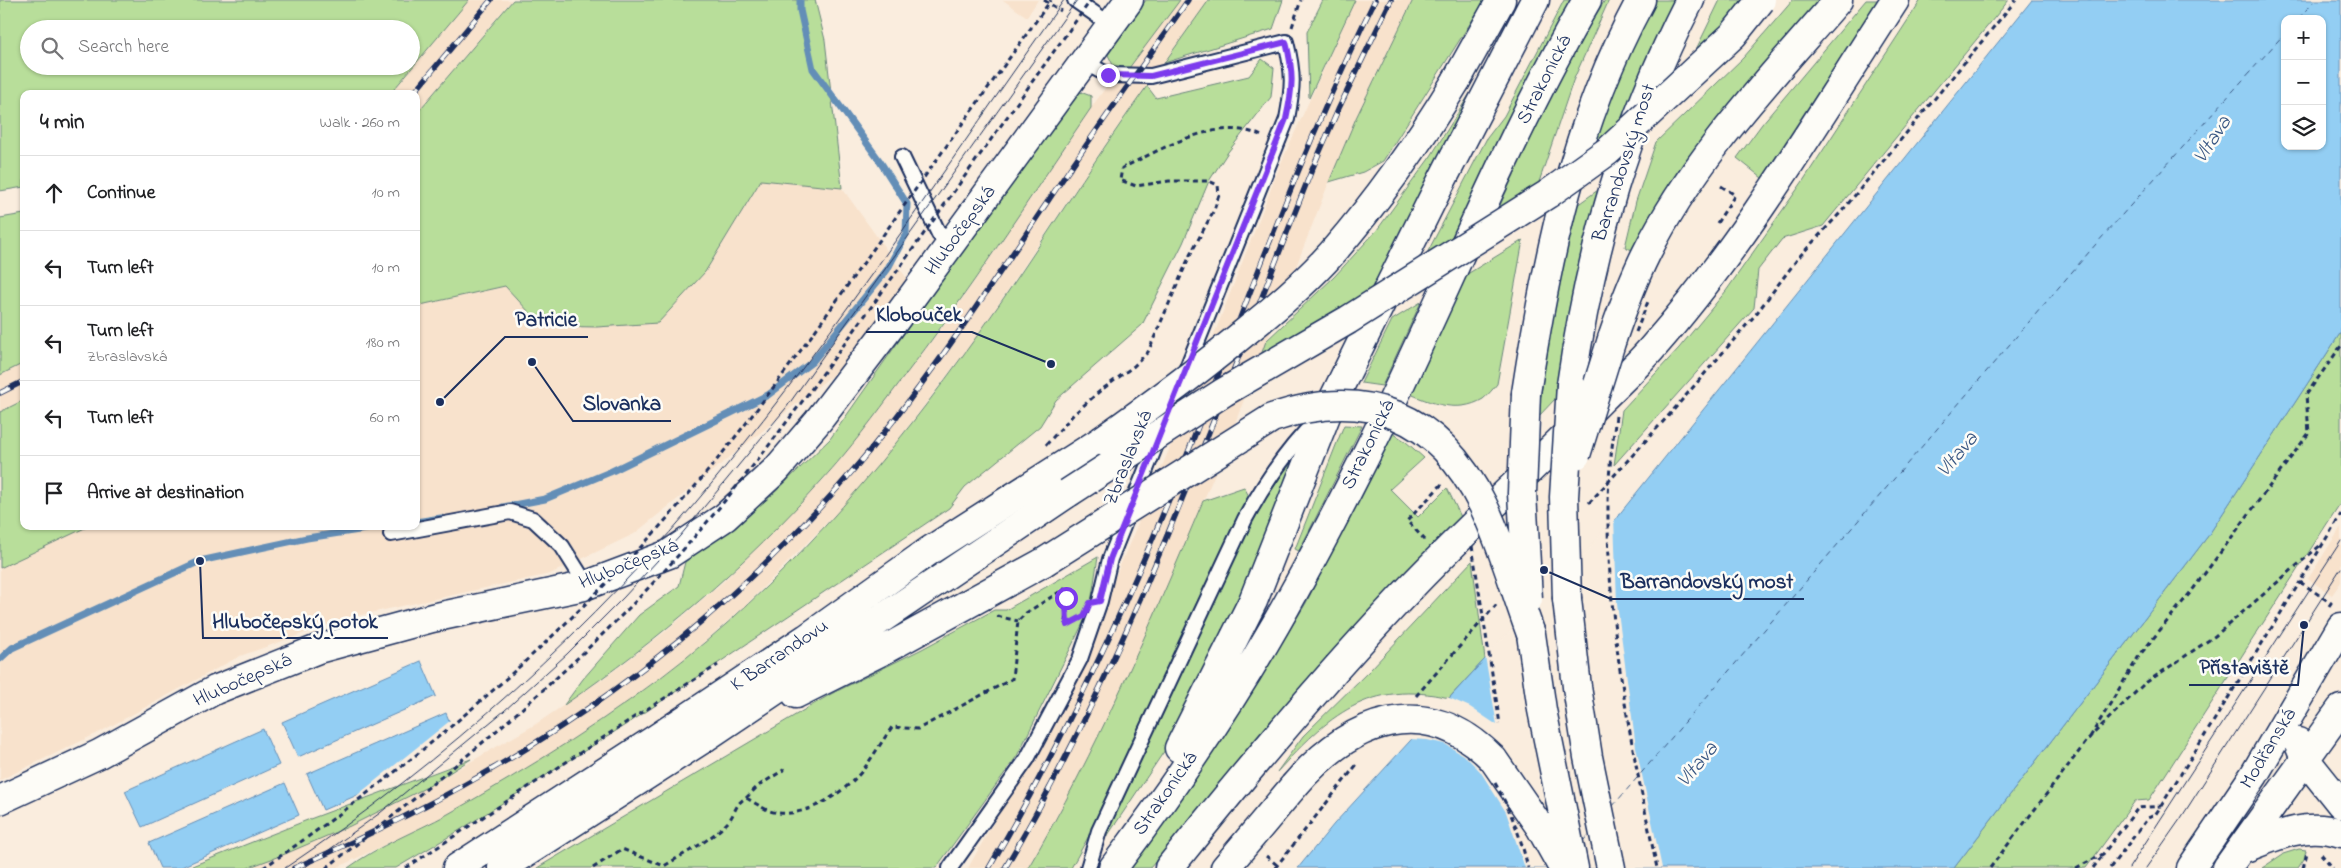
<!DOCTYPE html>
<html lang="en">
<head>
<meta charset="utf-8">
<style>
  body { margin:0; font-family:"Indie Flower",sans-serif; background:#f2f2f2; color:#202124 }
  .controls { position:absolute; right:15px; top:15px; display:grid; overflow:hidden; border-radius:10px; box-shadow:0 1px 4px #0004 }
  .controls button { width:45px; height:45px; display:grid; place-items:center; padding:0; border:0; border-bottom:1px solid #e0e0e0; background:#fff; color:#202124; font:25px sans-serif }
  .stop { position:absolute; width:15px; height:15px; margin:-11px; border:4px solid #7c3aed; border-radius:50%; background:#fff }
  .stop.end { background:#7c3aed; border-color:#fff; box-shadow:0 1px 5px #0008 }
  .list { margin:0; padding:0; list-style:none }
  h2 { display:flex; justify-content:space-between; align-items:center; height:65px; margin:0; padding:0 20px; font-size:21px }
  h2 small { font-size:16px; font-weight:400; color:#757577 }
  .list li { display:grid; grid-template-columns:32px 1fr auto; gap:15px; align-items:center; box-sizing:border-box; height:75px; padding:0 20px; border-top:1px solid #e0e0e0 }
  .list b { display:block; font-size:19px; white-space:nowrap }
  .list p { margin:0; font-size:16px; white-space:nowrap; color:#757577 }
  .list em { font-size:16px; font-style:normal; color:#757577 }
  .icon { flex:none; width:28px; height:28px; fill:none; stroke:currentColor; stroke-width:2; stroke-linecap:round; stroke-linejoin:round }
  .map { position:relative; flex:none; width:2341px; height:868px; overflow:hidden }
  .search { position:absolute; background:#fff; box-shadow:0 1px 4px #0004; left:20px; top:20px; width:400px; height:55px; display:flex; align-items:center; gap:12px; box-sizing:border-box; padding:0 18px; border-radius:28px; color:#757577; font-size:19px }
  .panel { position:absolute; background:#fff; box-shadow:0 1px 4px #0004; left:20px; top:90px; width:400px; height:440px; border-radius:10px }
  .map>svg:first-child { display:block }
  .built { fill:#f8e2cc }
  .green { fill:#b8de9a; stroke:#6a867c; fill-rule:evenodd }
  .water { fill:#93cef3; stroke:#638eb7; fill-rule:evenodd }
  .pier { fill:#faedde }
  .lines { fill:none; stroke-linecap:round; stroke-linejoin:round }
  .stream { stroke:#638eb7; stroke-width:7 }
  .ferry { stroke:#395783; stroke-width:1; stroke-dasharray:6 5; stroke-linecap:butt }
  .lane-casing { stroke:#1b2f5e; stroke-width:18 }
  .secondary-casing { stroke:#1b2f5e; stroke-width:31 }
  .primary-casing { stroke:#1b2f5e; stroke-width:31 }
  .path { stroke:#1b2f5e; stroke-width:3; stroke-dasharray:5 4; stroke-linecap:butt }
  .lane { stroke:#fdfcf7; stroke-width:14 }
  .secondary { stroke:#fdfcf7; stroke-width:28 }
  .primary { stroke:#fdfcf7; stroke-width:28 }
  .tram { stroke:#1b2f5e; stroke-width:1 }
  .rail-casing { stroke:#1b2f5e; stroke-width:5.5 }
  .rail { stroke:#fdfcf7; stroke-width:4; stroke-dasharray:11; stroke-linecap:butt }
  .secondary-bridge-casing { stroke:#1b2f5e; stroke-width:31; stroke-linecap:butt }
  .primary-bridge-casing { stroke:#1b2f5e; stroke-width:31; stroke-linecap:butt }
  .path-bridge { stroke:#1b2f5e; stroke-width:3; stroke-dasharray:5 4; stroke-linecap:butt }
  .secondary-bridge { stroke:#fdfcf7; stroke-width:28 }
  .primary-bridge { stroke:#fdfcf7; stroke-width:28 }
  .route { stroke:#7c3aed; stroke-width:6 }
  .labels { text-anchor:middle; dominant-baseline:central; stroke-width:5; stroke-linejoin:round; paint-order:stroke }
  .street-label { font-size:20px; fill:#1b2f5e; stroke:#fdfcf7 }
  .water-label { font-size:21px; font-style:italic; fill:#395783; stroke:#fdfcf7 }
  .leader { fill:none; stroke:#1b2f5e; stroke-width:2 }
  .callout-dot { fill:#1b2f5e; stroke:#fdfcf7; stroke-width:2 }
  .callout-label { font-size:21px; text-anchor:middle; font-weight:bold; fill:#1b2f5e; stroke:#fdfcf7; stroke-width:5; stroke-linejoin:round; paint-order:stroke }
</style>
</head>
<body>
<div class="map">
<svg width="2341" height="868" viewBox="0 0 2341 868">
  <rect width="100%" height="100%" fill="#faedde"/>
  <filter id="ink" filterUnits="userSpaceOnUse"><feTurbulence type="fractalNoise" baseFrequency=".02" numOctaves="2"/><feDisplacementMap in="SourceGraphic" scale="10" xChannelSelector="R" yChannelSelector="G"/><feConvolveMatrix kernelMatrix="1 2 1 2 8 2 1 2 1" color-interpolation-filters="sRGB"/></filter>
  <g filter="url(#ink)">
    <path class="built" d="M469,0H512L416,114V94H390Z
      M1003,0H1038L1027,17Z
      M1168,0H1209L1118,126L977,336L888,453L847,502L746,605L688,656L626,703L554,752L445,816L336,868H247L350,826L429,786L536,724L607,676L666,631L724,581L823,480L862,432L950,317L1091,108Z
      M1355,0H1413L1356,118L1329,182L1219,464L1158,608L1118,697L1076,782L1028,868H968L1030,758L1071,675L1111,587L1171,445L1281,163Z
      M761,180L842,188L908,280L841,368L634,534L550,574L347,618L240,656L100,732L0,780V566L78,526H416V306L505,286L542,326L597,327L658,323L705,272Z
      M24,363V400L0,412V375Z
      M2341,527V582L2332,595L2308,579Z"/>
    <path class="green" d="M0,0H469L390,94H24V187L0,191ZM29,29H411V66H29Z
      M513,0H815L825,40L842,188L761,180L705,272L658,323L597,327L542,326L505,286L416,306V114Z
      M1146,0H1180L1129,68L1113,65L1108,55Z
      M1209,0H1283L1273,29L1164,63Z
      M1323,0H1355L1309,98L1307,32Z
      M1413,0H1485L1383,161L1363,172L1329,182L1356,118Z
      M1564,0H1571L1497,143L1450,242L1425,257L1487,138L1504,116Z
      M1605,0H1609L1573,81L1538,185L1497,212C1530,140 1563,67 1605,0Z
      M1655,0H1674L1648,54L1621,122L1592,147L1629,56Z
      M1720,0H1748L1688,66Z
      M1793,0H1819L1683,163L1664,192L1632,250L1625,247L1636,201L1656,142L1744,57Z
      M1866,0H1878L1762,178L1737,158L1762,124Z
      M1921,0H2009L1823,226L1782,239L1758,270L1754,308L1614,465L1622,410L1679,348L1726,291L1803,181Z
      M1262,59L1274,68L1271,97L1228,152L1209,181L1183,243L1142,325L1056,400L1040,426L965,487L949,508L641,715L460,830L396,868H348C379,845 415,832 448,814C531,767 612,717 687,657C799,567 893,453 977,336C1036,254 1088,168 1147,86L1156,98L1249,76Z
      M1075,90L1091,96V108C1028,200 968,294 900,382C875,416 850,449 822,480C745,566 659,640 564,705L583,679L639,615L679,586L685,562L770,497L830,439Z
      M1472,90L1479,95L1375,290L1260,358L1266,341L1334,277L1377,230L1431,156Z
      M1598,190L1580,259L1565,338L1556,398L1538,417L1553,303L1573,208Z
      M24,214V363L0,375V218Z
      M1523,240L1497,384C1493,389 1488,395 1483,399C1458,414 1430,403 1406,392L1464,276Z
      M1421,302L1382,386L1361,383L1392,320Z
      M2341,332V502L2149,800L2135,801L2086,868H1954L2208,536Z
      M24,400V526H89L0,568V412Z
      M1344,425L1362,426L1299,551L1295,549Z
      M1391,432L1405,441L1424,458L1390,489L1418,517L1447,488L1461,517L1364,617L1312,675L1150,868H1130L1167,819L1231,726L1306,603Z
      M1306,435L1269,538L1173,738L1108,835H1105L1262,499Z
      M1244,487L1250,498L1101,814L1071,868H1028C1097,751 1150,626 1203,501Z
      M1098,557L1090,609L1017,756L936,868H537L831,694L922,649L994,610H1006Z
      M1472,561L1485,659L1449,698C1369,679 1328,716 1277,772L1303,736L1371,669Z
      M471,759L429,786L350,826L285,854L247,868H187L310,819Z
      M2299,849L2306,850L2304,859L2298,868H2262L2283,854Z"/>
    <path class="water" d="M2032,0H2341V332L2208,536L1954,868H1298L1334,824L1485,659L1585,557ZM2285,19H2322V146H2285Z
      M421,661L436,696L298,757L282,722Z
      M446,713L461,750L323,810L307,774Z
      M263,729L279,765L142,827L125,791Z
      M285,783L299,815L179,868H160L149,843Z"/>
    <path class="pier" d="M1614,517L1617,604L1636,747L1662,868H1525L1506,812L1480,771L1466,757L1445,744L1427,740L1409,739L1447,697L1470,707L1497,725L1485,656L1583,556Z
      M451,720L464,749L463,752L350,801Z"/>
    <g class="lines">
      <path class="stream" d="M503,507L545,499L610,472L768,395L812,362L887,270L906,234L907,204L879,160L813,69L800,10V0
        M416,522L441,518
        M0,659L12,648L200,561L307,538L385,526"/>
      <path class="ferry" d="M2298,19L2315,0
        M1612,807L2096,244L2285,33
        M1583,841L1590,833"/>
      <defs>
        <path id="lane" d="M1075,0L1111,25
          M902,157L939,234L951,244
          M391,534L510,512L533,519L562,546L579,573L584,586
          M950,868L1027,759L1080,659L1100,601L1110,559L1287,119C1293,87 1294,74 1286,42L1151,76L1108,75L1084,62
          M1088,868L1099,831L1245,519C1265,482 1287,449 1318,419"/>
        <path id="secondary" d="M1456,81L1501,0
          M2298,742L2305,759L2341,804
          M0,800L99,754L215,690L318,649L432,618L584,586L669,554L725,517L776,470L818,421L890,327L1129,0
          M2240,850C2274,837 2304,821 2341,833
          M457,868L654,740L807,638L929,551L1101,441
          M502,868L703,739
          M2191,868L2254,775L2341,627
          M2227,868L2341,709"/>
        <path id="primary" d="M1612,339C1622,310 1632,282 1646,254C1693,159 1769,80 1838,0
          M1571,385C1591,246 1626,125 1690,0
          M1526,393C1547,256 1574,124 1641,0
          M1567,599L1577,687L1588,757L1611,868
          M1531,634L1542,710L1574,868
          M796,694L882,651L1044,562
          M703,739L1068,493
          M1179,748L1253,601L1329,408L1439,186L1535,0
          M1493,759L1540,827L1563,868
          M1113,868C1172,790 1228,708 1276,624C1311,563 1343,501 1374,439C1446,293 1506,141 1587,0
          M1169,868C1247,770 1328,674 1415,583C1476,520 1541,461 1602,399C1619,382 1638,365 1654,346C1746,241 1819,117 1895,0
          M1225,868L1294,786"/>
      </defs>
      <use href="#lane" class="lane-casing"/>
      <use href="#secondary" class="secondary-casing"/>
      <use href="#primary" class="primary-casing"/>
      <path class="path" d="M1044,0L1061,11
        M1292,27L1301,0
        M1717,223L1735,195L1718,184
        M1046,445L1073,415L1100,391L1134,366L1148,352L1190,255L1214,210L1219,195L1218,185L1209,181H1169L1136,186L1120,180L1122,168C1163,149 1216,115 1262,136
        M1589,503L1670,414L1756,314L1799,257L1842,211L2016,0
        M1425,540L1407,521L1443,483
        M2329,606L2331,603L2300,582L2341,514
        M997,616L1018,621
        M1416,696L1496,605
        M2090,737L2139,656L2194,588L2309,433L2306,395L2341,346
        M746,798L758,786L785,769
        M2321,854L2333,868
        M1266,856L1277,865
        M406,868L639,714L718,665
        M593,868L622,849L664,866C685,853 710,841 728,822C735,814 736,802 746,798C754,802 762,808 770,811C803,822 848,791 866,766C875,753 883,740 892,727L918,729L1012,679L1018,621L1026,613L1064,589L1067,625L1074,621
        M1275,868L1358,763
        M1990,868L2090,737L2144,684L2215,636L2323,543
        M2076,868L2103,854L2138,808L2161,806
        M2093,868L2103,855
        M2110,868L2148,818L2155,815L2161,806L2300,582
        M2303,868L2307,853"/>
      <use href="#lane" class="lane"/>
      <use href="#secondary" class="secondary"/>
      <use href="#primary" class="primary"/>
      <path class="tram" d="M285,868C446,760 594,627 717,477C842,326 950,160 1064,0
        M304,868L380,813L504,711L567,654L624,597L680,536L786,408L1077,0
        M2129,868L2341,541
        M2146,868L2181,818L2341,568"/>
      <defs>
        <path id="rail" d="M413,94L491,0
          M0,393L24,381
          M294,868C504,778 680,663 834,492C914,403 979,303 1046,204C1092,135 1141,68 1188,0
          M989,868C1067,735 1132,594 1189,450C1248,299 1303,146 1375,0
          M1005,868C1134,649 1217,407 1311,172L1338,110L1391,0"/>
      </defs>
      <use href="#rail" class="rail-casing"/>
      <use href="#rail" class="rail"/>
      <defs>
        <path id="secondary-bridge" d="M1101,441C1152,405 1201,369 1249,329C1278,306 1307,281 1332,253C1379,199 1419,142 1456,81"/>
        <path id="primary-bridge" d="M1526,393L1522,493L1528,599
          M1576,455L1612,339
          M1068,493L1224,392L1348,320L1548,194L1608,151L1733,35L1761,0
          M1044,562L1272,418C1366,385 1439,415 1483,505C1503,546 1515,591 1531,634
          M1567,599L1564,497L1571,385
          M1294,786C1350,720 1425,690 1493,759"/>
      </defs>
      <use href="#secondary-bridge" class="secondary-bridge-casing"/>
      <use href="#primary-bridge" class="primary-bridge-casing"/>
      <path class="path-bridge" d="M1636,332L1649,299
        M1616,416C1612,446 1608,476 1608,507C1607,629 1632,749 1657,868
        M1472,546L1500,724
        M1495,783C1511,811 1521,837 1528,868
        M263,868C409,769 543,655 662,524C739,439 805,345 872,251C931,167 991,84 1051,0
        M326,868C431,787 534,704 628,609C713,523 785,426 856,328C935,219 1012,109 1091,0"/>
      <use href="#secondary-bridge" class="secondary-bridge"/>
      <use href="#primary-bridge" class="primary-bridge"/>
    </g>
  </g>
  <g class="lines" filter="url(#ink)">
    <path class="route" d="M1066,598L1067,625L1084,616L1090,603L1100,601L1110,559L1286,119C1293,87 1294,74 1286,42L1151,76L1108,75"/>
  </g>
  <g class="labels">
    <g class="street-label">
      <text transform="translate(1545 80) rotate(-63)">Strakonická</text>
      <text transform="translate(1625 163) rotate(-72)">Barrandovský most</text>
      <text transform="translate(961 231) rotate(-54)">Hlubočepská</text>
      <text transform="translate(1369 445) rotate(-64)">Strakonická</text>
      <text transform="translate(1129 458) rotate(-68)">Zbraslavská</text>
      <text transform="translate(629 565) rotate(-22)">Hlubočepská</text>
      <text transform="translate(780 656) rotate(-34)">K Barrandovu</text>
      <text transform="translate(243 681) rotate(-24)">Hlubočepská</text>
      <text transform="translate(2269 749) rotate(-59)">Modřanská</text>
      <text transform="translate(1166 794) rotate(-55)">Strakonická</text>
    </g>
    <g class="water-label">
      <text transform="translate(2213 140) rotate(-57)">Vltava</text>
      <text transform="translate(1958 455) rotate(-50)">Vltava</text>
      <text transform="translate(1698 765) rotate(-50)">Vltava</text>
    </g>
  </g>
  <path class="leader" d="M1051 364L972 332H866M440 402L505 337H588M532 362L573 421H671M1544 570L1611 599H1804M200 561L203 638H388M2304 625L2298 685H2189"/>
  <g class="callout-dot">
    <circle cx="1051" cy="364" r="5"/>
    <circle cx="440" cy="402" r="5"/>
    <circle cx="532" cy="362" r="5"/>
    <circle cx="1544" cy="570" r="5"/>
    <circle cx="200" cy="561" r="5"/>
    <circle cx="2304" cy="625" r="5"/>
  </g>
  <g class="callout-label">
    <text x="919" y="321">Klobouček</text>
    <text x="546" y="326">Patricie</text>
    <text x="622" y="410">Slovanka</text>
    <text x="1707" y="588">Barrandovský most</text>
    <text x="295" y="628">Hlubočepský potok</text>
    <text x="2244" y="674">Přístaviště</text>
  </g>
</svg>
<div class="controls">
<button>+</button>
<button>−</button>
<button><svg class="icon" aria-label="layers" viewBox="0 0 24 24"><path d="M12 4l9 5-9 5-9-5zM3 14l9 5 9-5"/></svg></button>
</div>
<div class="stop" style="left:1066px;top:598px"></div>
<div class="stop end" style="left:1108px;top:75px"></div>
<div class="search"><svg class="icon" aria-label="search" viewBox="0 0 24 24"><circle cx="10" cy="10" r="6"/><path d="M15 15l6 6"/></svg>Search here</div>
<section class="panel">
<h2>4 min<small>Walk · 260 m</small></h2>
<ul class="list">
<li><svg class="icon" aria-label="ahead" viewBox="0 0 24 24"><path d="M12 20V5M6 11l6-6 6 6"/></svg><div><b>Continue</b></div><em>10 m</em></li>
<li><svg class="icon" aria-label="left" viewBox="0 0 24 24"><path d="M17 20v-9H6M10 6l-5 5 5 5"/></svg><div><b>Turn left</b></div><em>10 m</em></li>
<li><svg class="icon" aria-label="left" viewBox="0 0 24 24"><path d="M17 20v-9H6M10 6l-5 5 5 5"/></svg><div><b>Turn left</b><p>Zbraslavská</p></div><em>180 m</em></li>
<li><svg class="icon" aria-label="left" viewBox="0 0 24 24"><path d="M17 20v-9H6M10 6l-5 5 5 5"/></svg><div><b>Turn left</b></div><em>60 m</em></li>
<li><svg class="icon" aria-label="arrive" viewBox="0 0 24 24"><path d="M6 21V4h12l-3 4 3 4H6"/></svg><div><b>Arrive at destination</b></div></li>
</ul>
</section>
</div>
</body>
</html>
